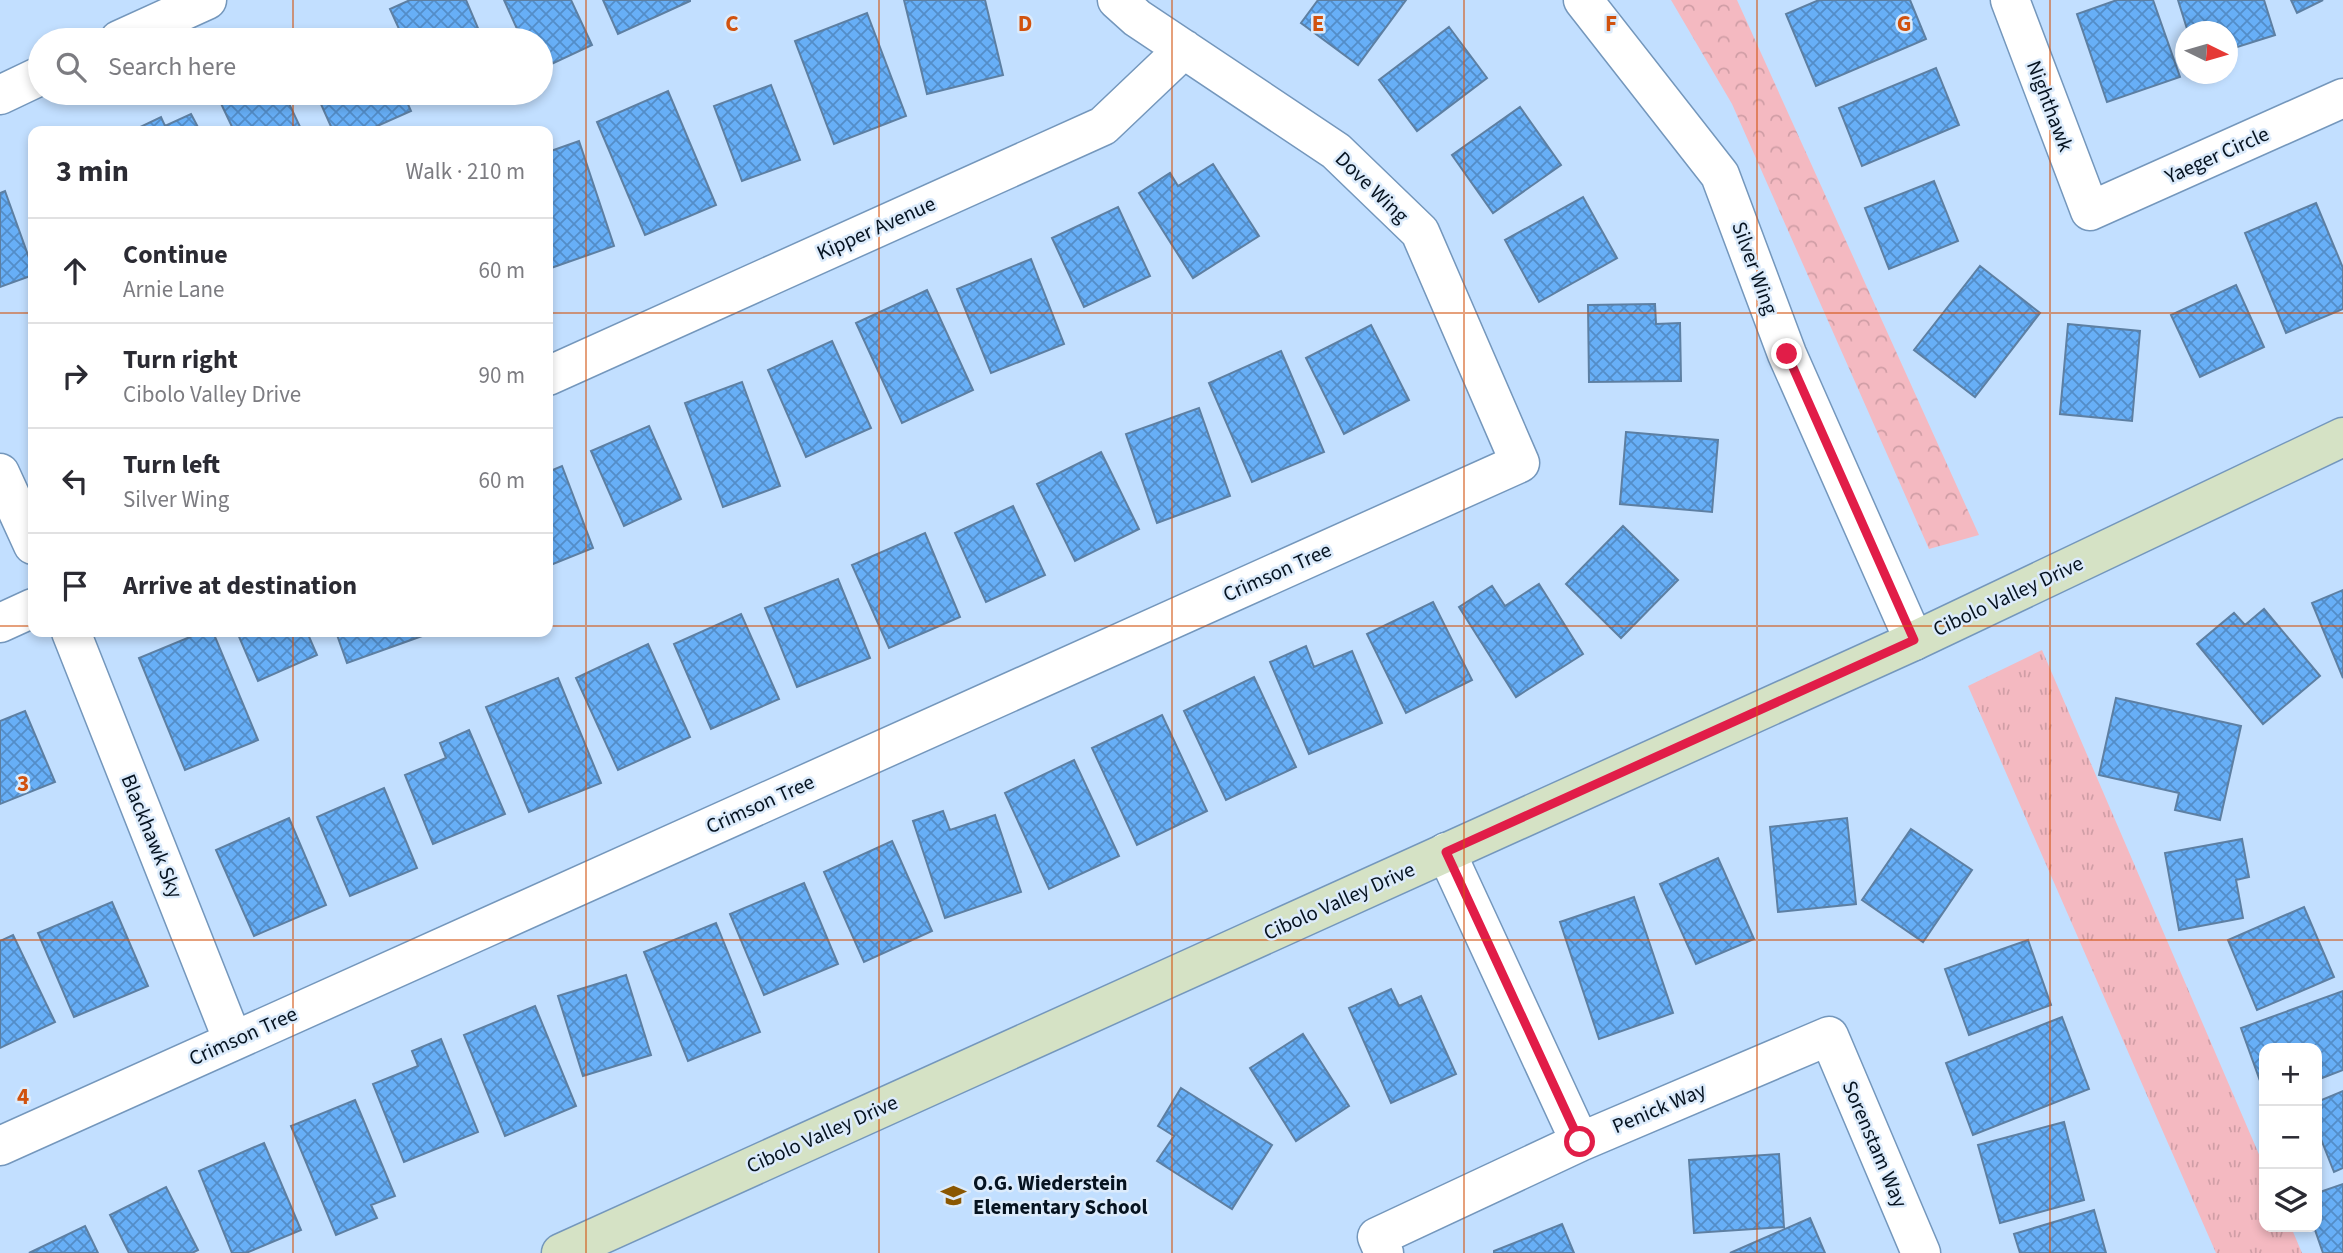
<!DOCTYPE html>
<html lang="en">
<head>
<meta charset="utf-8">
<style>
  body { margin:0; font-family:"Source Sans 3",sans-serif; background:#f2f2f3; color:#2b2b33 }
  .controls { position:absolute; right:21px; bottom:21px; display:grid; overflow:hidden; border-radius:14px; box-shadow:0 4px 10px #0003 }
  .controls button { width:63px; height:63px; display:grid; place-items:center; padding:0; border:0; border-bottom:2px solid #e1e1e2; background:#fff; color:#2b2b33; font:35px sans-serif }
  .compass { position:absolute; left:2175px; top:21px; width:63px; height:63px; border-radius:50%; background:#fff; box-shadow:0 4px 10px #0003; rotate:95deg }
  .stop { position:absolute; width:21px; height:21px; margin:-16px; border:5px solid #e11d48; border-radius:50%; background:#fff }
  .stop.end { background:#e11d48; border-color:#fff; box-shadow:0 2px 7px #0008 }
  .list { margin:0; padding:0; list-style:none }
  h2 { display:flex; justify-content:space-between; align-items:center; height:91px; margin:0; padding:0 28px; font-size:30px }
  h2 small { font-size:23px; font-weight:400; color:#7c7c81 }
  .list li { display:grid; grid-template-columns:46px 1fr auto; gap:21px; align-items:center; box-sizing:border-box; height:105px; padding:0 28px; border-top:2px solid #e1e1e2 }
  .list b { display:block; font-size:26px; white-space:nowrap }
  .list p { margin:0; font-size:23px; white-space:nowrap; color:#7c7c81 }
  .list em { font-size:23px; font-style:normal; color:#7c7c81 }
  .icon { flex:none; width:38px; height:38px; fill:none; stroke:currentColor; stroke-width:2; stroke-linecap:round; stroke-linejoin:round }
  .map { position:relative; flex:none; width:2343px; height:1253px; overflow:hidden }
  .search { position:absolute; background:#fff; box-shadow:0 4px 10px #0003; left:28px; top:28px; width:525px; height:77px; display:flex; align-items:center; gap:18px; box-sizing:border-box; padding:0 24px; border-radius:38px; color:#7c7c81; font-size:26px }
  .panel { position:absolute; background:#fff; box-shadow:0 4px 10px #0003; left:28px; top:126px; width:525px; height:511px; border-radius:14px }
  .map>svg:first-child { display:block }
  .grass { fill:url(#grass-tufts) }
  .park { fill:url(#park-crowns) }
  .building { fill:url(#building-cross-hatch); stroke:#5d7fa2; stroke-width:2 }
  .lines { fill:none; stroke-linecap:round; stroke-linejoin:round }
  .street-casing { stroke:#7497bc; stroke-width:41 }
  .secondary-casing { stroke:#7497bc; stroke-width:41 }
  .street { stroke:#fff; stroke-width:38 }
  .secondary { stroke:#d5e2c5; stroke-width:38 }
  .route { stroke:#e11d48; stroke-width:9 }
  .grid { fill:none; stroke:#d1520e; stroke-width:2; stroke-opacity:0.55 }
  .labels { text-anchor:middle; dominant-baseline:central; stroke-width:5; stroke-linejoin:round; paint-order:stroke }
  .street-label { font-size:21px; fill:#061320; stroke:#dcebfb }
  .poi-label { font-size:21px; font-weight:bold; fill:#061320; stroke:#dcebfb; text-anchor:start }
  .grid-label { font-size:23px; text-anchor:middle; font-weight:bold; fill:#d1520e; stroke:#dcebfb; stroke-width:5; stroke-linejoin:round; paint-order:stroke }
</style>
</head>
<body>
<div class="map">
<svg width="2343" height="1253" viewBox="0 0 2343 1253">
  <defs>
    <pattern id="grass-tufts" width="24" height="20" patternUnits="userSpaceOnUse" patternTransform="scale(1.75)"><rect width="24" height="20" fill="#f4b9c1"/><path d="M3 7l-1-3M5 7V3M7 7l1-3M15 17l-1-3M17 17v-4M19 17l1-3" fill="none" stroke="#d09ea6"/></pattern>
    <pattern id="park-crowns" width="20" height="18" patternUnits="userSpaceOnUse" patternTransform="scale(1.75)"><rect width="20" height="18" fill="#f4b9c1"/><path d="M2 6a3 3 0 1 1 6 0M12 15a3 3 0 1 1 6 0" fill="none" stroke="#d09ea6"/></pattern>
    <pattern id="building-cross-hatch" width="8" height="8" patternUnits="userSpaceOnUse" patternTransform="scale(1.75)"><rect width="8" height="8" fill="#67aff7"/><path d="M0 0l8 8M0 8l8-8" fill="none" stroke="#538dc8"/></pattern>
  </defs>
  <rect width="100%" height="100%" fill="#c2dfff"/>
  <path class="grass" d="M2042,650L2264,1166V1227H2291L2302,1253H2216L1968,686Z"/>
  <path class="park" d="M1671,0H1737L1979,535L1929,549L1732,104Z"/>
  <path class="building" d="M410,0H466L483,40H404L390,9Z
    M504,0H571L592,45L541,69V40H522Z
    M603,0H690V1L618,34Z
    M904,0H985L1003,75L927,94Z
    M1318,0H1406L1358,65L1301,23Z
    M1819,0H1910L1926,39L1816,86L1786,14Z
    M2117,0H2153L2180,77L2107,102L2077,14Z
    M2178,0H2264L2275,35L2228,50V32H2188Z
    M2291,0H2323L2297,13Z
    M867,13L906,116L834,144L795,41Z
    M1449,27L1487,78L1417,131L1379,80Z
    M1936,68L1959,125L1862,166L1839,108Z
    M771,85L800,160L742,181L714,106Z
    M668,91L716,205L645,235L597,122Z
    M216,93H284L302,131H234Z
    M316,93H403L411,111L366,131H333Z
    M1520,107L1561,165L1493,213L1452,155Z
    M191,114L200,131H132L161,117L165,126Z
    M579,141L614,246L548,269V152Z
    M1213,164L1259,236L1193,278L1139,193L1170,173L1178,186Z
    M1934,181L1958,241L1889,269L1865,208Z
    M5,191L33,269V275L0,287V193Z
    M1583,197L1617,258L1539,302L1505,240Z
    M2316,203L2343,268V309L2286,333L2245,233Z
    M1118,207L1150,276L1084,307L1052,238Z
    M1031,259L1064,344L991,373L957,289Z
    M1980,266L2040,313L1975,397L1914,350Z
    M2236,285L2264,347L2200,377L2171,315Z
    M927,290L973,390L902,423L856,323Z
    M1655,304L1656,324L1680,323L1681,381L1589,382L1588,305Z
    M2068,324L2140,331L2132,421L2060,414Z
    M1371,325L1409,400L1344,434L1306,358Z
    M832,341L871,428L806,457L768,370Z
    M1281,351L1324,452L1252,482L1209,383Z
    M742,382L780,486L723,507L685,403Z
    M1199,408L1230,496L1157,523L1126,434Z
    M649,426L681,499L624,526L591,451Z
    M1626,432L1718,440L1712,512L1620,504Z
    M1101,452L1139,529L1075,561L1037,484Z
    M562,466L593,548L548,566V472Z
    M1013,506L1045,575L986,602L955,533Z
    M1623,526L1678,580L1621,638L1566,584Z
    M925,533L960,617L889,648L852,565Z
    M838,579L870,658L797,687L765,608Z
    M1539,584L1583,654L1516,697L1459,607L1492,586L1505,606Z
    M2343,590V678L2312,603Z
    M1433,602L1472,680L1406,713L1367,634Z
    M2264,609L2320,676L2263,724L2197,644L2234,613L2245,625Z
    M741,614L779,699L711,729L674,644Z
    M202,632H213L258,740L185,770L139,658Z
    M237,632H307L317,655L258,681Z
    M336,632H421L422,636L347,663Z
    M648,644L690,737L618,770L576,678Z
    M1306,646L1314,667L1352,651L1382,723L1309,754L1270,662Z
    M1254,677L1296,767L1226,800L1184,711Z
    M558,678L601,783L529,812L486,707Z
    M2116,698L2241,726L2220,820L2175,810L2179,793L2099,775Z
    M25,711L55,782L0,804V721Z
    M1162,715L1207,811L1137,845L1092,748Z
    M469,730L505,814L433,844L405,775L446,758L440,743Z
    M1074,760L1119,856L1049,889L1005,793Z
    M384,788L417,868L350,896L317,817Z
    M943,811L950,830L995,815L1021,892L945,918L913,821Z
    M289,818L326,905L254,936L216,850Z
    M1847,818L1856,904L1778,912L1770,827Z
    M1911,829L1972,870L1923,942L1862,900Z
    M2242,839L2249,877L2236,880L2243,918L2179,930L2165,853Z
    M892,841L932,931L864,962L824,872Z
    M1718,858L1754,939L1696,964L1660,884Z
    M804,883L838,964L764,995L730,914Z
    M1634,897L1673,1013L1599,1039L1560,922Z
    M112,902L148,986L74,1017L38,933Z
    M2304,907L2334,977L2257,1010L2228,940Z
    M716,923L760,1032L688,1061L644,952Z
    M13,935L55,1022L0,1048V941Z
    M2028,940L2051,1005L1969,1035L1945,969Z
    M626,975L651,1055L583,1076L558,996Z
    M1391,989L1399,1006L1421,996L1456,1074L1391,1103L1349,1008Z
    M2343,991V1070L2317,1080V1048H2264V1092L2241,1028Z
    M535,1006L576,1106L505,1136L464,1035Z
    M2062,1017L2089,1089L1973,1135L1946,1063Z
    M1303,1034L1349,1106L1296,1141L1250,1068Z
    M441,1039L478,1132L404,1162L373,1084L418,1066L412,1051Z
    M1181,1088L1272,1145L1232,1209L1157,1161L1174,1136L1158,1126Z
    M2343,1091V1168L2334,1172L2317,1129V1102Z
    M355,1100L395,1196L371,1205L377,1218L336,1235L291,1126Z
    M2064,1122L2084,1200L2000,1223L1978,1145Z
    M264,1143L301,1230L246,1253H232L199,1171Z
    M1779,1154L1784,1227L1694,1233L1689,1160Z
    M2343,1184V1253H2323L2314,1227H2317V1193Z
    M166,1187L198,1250L192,1253H129L110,1215Z
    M2094,1210L2106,1253H2020L2014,1234Z
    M1810,1218L1825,1253H1730Z
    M1562,1224L1574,1253H1494V1251Z
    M85,1226L98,1253H29Z"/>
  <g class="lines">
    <defs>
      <path id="street" d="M1583,0L1720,175L1787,354L1914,641
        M2010,0L2090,211L2343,98
        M119,40L207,0
        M0,95L40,76
        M548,376L1103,126L1184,49
        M0,473L33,545
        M0,623L33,608
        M71,632L233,1041
        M1446,852L1580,1142
        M0,1146L1520,463L1420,232L1336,151L1137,18L1117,0
        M1384,1253L1377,1237L1580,1142L1829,1036L1921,1253"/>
      <path id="secondary" d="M561,1253L1914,641L2343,437"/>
    </defs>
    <use href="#street" class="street-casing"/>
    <use href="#secondary" class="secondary-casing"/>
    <use href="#street" class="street"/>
    <use href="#secondary" class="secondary"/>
  </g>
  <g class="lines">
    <path class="route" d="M1580,1142L1446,852L1914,640L1787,354"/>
  </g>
  <path class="grid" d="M293,0V40M586,0V1253M879,0V1253M1172,0V1253M1464,0V1253M1757,0V1253M2050,0V1253M293,93V131M0,313H33M548,313H2343M0,626H33M548,626H2343M293,632V1253M0,940H2343"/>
  <defs>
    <symbol id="school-bare" viewBox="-9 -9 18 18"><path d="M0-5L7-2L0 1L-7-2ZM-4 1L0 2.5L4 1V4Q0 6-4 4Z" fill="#8a5702" stroke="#dcebfb" stroke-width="2.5" paint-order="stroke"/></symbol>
  </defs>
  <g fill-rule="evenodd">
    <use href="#school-bare" x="936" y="1178" width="35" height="35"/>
  </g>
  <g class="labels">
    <g class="street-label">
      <text transform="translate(2050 106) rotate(69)">Nighthawk</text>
      <text transform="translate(2217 155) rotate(-24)">Yaeger Circle</text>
      <text transform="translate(1372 187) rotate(44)">Dove Wing</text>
      <text transform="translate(876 228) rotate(-24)">Kipper Avenue</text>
      <text transform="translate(1755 268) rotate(70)">Silver Wing</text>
      <text transform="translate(1277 572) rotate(-24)">Crimson Tree</text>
      <text transform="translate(2008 596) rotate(-25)">Cibolo Valley Drive</text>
      <text transform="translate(760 804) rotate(-24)">Crimson Tree</text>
      <text transform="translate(152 836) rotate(68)">Blackhawk Sky</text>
      <text transform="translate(1339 901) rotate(-24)">Cibolo Valley Drive</text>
      <text transform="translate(243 1036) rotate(-24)">Crimson Tree</text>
      <text transform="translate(1659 1108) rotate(-23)">Penick Way</text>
      <text transform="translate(822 1134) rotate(-24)">Cibolo Valley Drive</text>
      <text transform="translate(1875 1144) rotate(67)">Sorenstam Way</text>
    </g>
    <g class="poi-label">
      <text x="973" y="1183">O.G. Wiederstein<tspan x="973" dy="24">Elementary School</tspan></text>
    </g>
  </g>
  <g class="grid-label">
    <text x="732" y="31">C</text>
    <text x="1025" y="31">D</text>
    <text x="1318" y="31">E</text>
    <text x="1611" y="31">F</text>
    <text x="1904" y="31">G</text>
    <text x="23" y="791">3</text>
    <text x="23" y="1104">4</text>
  </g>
</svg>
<div class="controls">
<button>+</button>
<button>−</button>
<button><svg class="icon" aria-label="layers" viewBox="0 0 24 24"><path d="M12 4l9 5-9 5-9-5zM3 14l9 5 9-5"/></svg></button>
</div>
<svg class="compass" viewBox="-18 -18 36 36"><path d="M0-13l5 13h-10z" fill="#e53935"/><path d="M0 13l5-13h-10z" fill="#7c7c81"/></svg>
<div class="stop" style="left:1580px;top:1142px"></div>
<div class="stop end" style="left:1787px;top:354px"></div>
<div class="search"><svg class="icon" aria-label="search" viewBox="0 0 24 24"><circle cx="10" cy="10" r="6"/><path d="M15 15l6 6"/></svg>Search here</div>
<section class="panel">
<h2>3 min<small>Walk · 210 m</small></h2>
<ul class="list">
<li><svg class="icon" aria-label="ahead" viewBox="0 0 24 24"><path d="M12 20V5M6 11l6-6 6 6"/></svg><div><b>Continue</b><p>Arnie Lane</p></div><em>60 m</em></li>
<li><svg class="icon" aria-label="right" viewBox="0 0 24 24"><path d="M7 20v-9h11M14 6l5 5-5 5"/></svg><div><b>Turn right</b><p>Cibolo Valley Drive</p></div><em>90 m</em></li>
<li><svg class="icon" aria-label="left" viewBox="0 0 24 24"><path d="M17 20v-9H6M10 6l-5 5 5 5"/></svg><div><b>Turn left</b><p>Silver Wing</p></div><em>60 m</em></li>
<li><svg class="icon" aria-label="arrive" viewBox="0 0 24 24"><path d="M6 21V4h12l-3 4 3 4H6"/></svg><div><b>Arrive at destination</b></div></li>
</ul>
</section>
</div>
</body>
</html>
